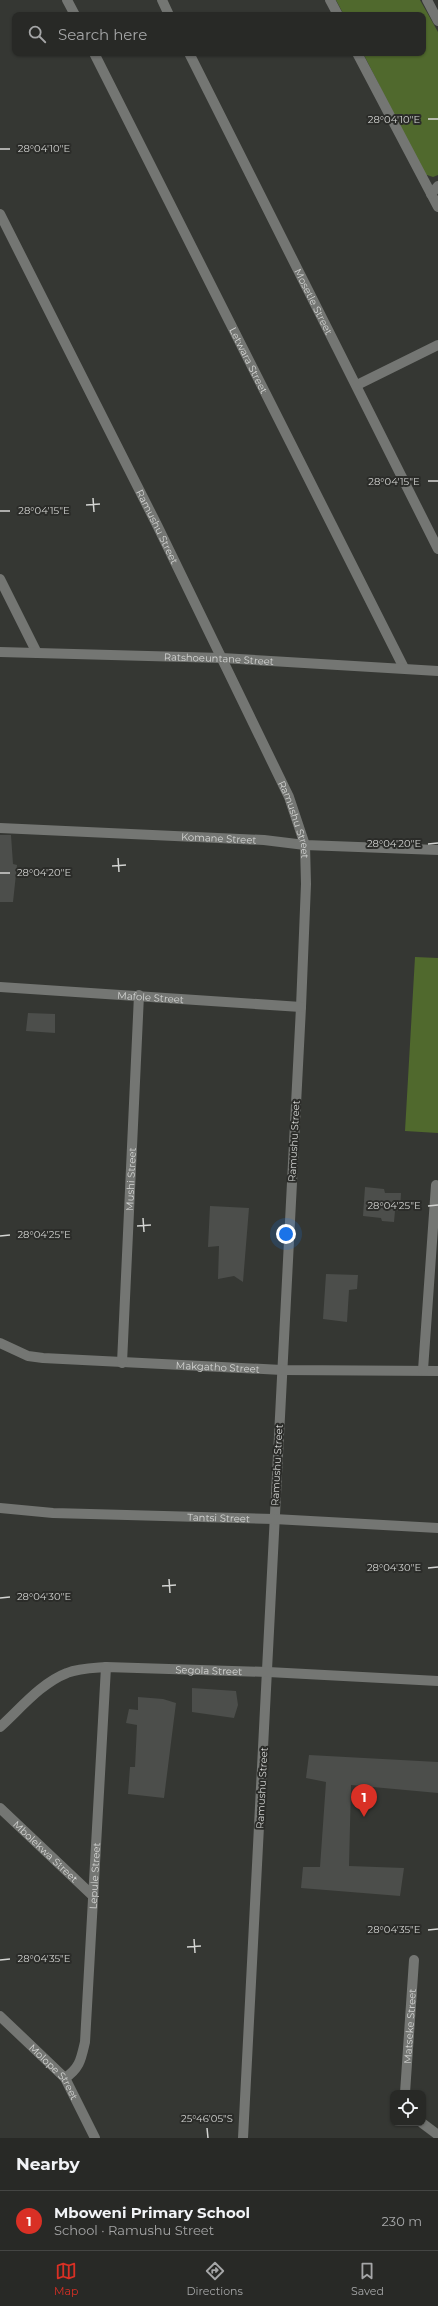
<!DOCTYPE html>
<html lang="en">
<head>
<meta charset="utf-8">
<style>
  body { margin:0; font-family:Montserrat,sans-serif; background:#343532; color:#f1f3f6 }
  .controls { position:absolute; right:12px; bottom:12px; display:grid; overflow:hidden; border-radius:8px; box-shadow:0 1px 3px #0004 }
  .controls button { width:36px; height:36px; display:grid; place-items:center; padding:0; border:0; border-bottom:1px solid #444543; background:#282926; color:#f1f3f6; font:20px sans-serif }
  .you { position:absolute; left:286px; top:1234px; width:14px; height:14px; margin:-10px; border:3px solid #fff; border-radius:50%; background:#1a73e8; box-shadow:0 0 0 6px #1a73e833 }
  .badge { display:grid; place-items:center; width:26px; height:26px; border-radius:50%; background:#d93025; color:#fff; font-size:13px; font-weight:700 }
  .pin { position:absolute; translate:-50% -33px; filter:drop-shadow(0 1px 2px #0008) }
  .pin::after { content:''; position:absolute; top:21px; width:14px; height:12px; background:inherit; clip-path:polygon(0 0,100% 0,50% 100%) }
  .list { margin:0; padding:0; list-style:none }
  h2 { display:flex; justify-content:space-between; align-items:center; height:52px; margin:0; padding:0 16px; font-size:17px }
  h2 small { font-size:13px; font-weight:400; color:#a5a6a7 }
  .list li { display:grid; grid-template-columns:26px 1fr auto; gap:12px; align-items:center; box-sizing:border-box; height:60px; padding:0 16px; border-top:1px solid #444543 }
  .list b { display:block; font-size:15px; white-space:nowrap }
  .list p { margin:0; font-size:13px; white-space:nowrap; color:#a5a6a7 }
  .list em { font-size:13px; font-style:normal; color:#a5a6a7 }
  .icon { flex:none; width:22px; height:22px; fill:none; stroke:currentColor; stroke-width:2; stroke-linecap:round; stroke-linejoin:round }
  .map { position:relative; flex:none; width:438px; height:2138px; overflow:hidden }
  .search { position:absolute; background:#282926; box-shadow:0 1px 3px #0004; left:12px; right:12px; top:12px; height:44px; display:flex; align-items:center; gap:10px; box-sizing:border-box; padding:0 14px; border-radius:8px; color:#a5a6a7; font-size:15px }
  .sheet { height:112px; background:#282926 }
  nav { display:flex; justify-content:space-around; align-items:center; box-sizing:border-box; height:56px; border-top:1px solid #444543; background:#282926; font-size:11px; color:#a5a6a7 }
  nav a { display:grid; justify-items:center; gap:2px }
  nav .on { color:#d93025 }
  .map>svg:first-child { display:block }
  .green { fill:#50692d }
  .building { fill:#4c4e4b }
  .lines { fill:none; stroke-linecap:round; stroke-linejoin:round }
  .minor { stroke:#747673; stroke-width:10 }
  .tertiary { stroke:#747673; stroke-width:10 }
  .ticks { fill:none; stroke:#d3d4d2; stroke-width:1.5 }
  .labels { text-anchor:middle; dominant-baseline:central; stroke-width:4; stroke-linejoin:round; paint-order:stroke }
  .street-label { font-size:10px; fill:#d3d4d2; stroke:#2b2c29 }
  .ticks-label { font-size:10px; text-anchor:middle; fill:#d3d4d2; stroke:#2b2c29; stroke-width:4; stroke-linejoin:round; paint-order:stroke }
</style>
</head>
<body>
<div class="map">
<svg width="438" height="2138" viewBox="0 0 438 2138">
  <rect width="100%" height="100%" fill="#353733"/>
  <path class="green" d="M336,0H420L438,32V175L433,177L424,174L363,53H423V15H344Z
    M415,957L438,958V1133L405,1131Z"/>
  <path class="building" d="M0,835H11L13,864L17,865L13,902H0Z
    M28,1013L55,1014V1033L26,1031Z
    M365,1187L384,1189L385,1193H401L400,1210L395,1211L394,1222L382,1221L381,1218L363,1216Z
    M210,1206L249,1208L243,1282L234,1276L218,1279L219,1246L208,1247Z
    M326,1274L358,1275L357,1289L349,1290L347,1322L323,1319Z
    M192,1688L236,1691L238,1705L234,1718L192,1712Z
    M138,1697L163,1699L176,1703L164,1798L128,1794L130,1767H135L137,1725L126,1723L129,1709L138,1710Z
    M309,1755L438,1762V1793L351,1785L349,1866L404,1868L400,1896L301,1888L303,1867H320L326,1782L306,1778Z"/>
  <g class="lines">
    <g class="minor">
      <path d="M67,0L75,15"/>
      <path d="M162,0L169,15"/>
      <path d="M330,0L338,15"/>
      <path d="M427,0L438,21"/>
      <path id="s1" d="M94,53L404,668"/>
      <path id="s2" d="M189,53L438,549"/>
      <path d="M357,53L438,207"/>
      <path d="M431,194L438,186"/>
      <path id="s3" d="M0,214L158,527L289,797L305,845L306,884L301,1007L243,2138"/>
      <path d="M357,385L438,345"/>
      <path d="M0,579L37,653"/>
      <path id="s4" d="M0,652L222,658L438,671"/>
      <path id="s5" d="M0,987L301,1007"/>
      <path id="s6" d="M0,1343L28,1356L43,1358L282,1370L438,1371"/>
      <path id="s7" d="M122,1363L139,995"/>
      <path d="M423,1370L436,1185"/>
      <path id="s8" d="M0,1508L53,1513L274,1519L438,1528"/>
      <path id="s9" d="M0,1727C20,1709 41,1683 67,1673C79,1668 93,1668 106,1667L268,1672L438,1681"/>
      <path id="s10" d="M0,1808L92,1895"/>
      <path id="s11" d="M0,2016L65,2078L95,2138"/>
      <path id="s12" d="M65,2078C80,2068 81,2059 85,2042L106,1667"/>
      <path id="s13" d="M405,2093L414,1960"/>
      <path d="M422,2123L438,2135"/>
    </g>
    <path class="tertiary" id="s14" d="M0,828L264,840L305,845L438,850"/>
  </g>
  <path class="ticks" d="M428,119H438M0,149H10M428,481H438M93,498L94,512M86,505L100,504M0,511H10M428,844L438,843M118,858L119,872M112,866L126,865M0,873H10M428,1206L438,1205M143,1218L144,1232M137,1226L151,1225M0,1236L10,1235M428,1568L438,1567M169,1579L170,1593M162,1586L176,1585M0,1598L10,1597M428,1930L438,1929M194,1939L195,1953M187,1947L201,1946M0,1960L10,1959M207,2128L208,2138"/>
  <g class="labels">
    <g class="street-label">
      <text stroke="none"><textPath href="#s2" startOffset="278">Mosetle Street</textPath></text>
      <text stroke="none"><textPath href="#s1" startOffset="344">Letwara Street</textPath></text>
      <text stroke="none"><textPath href="#s3" startOffset="350">Ramushu Street</textPath></text>
      <text stroke="none"><textPath href="#s4" startOffset="219">Ratshoeuntane Street</textPath></text>
      <text stroke="none"><textPath href="#s3" startOffset="674">Ramushu Street</textPath></text>
      <text stroke="none"><textPath href="#s14" startOffset="219">Komane Street</textPath></text>
      <text stroke="none"><textPath href="#s5" startOffset="151">Mafole Street</textPath></text>
      <text transform="translate(294 1141) rotate(-87)">Ramushu Street</text>
      <text stroke="none"><textPath href="#s7" startOffset="184">Mushi Street</textPath></text>
      <text stroke="none"><textPath href="#s6" startOffset="221">Makgatho Street</textPath></text>
      <text transform="translate(277 1465) rotate(-87)">Ramushu Street</text>
      <text stroke="none"><textPath href="#s8" startOffset="219">Tantsi Street</textPath></text>
      <text stroke="none"><textPath href="#s9" startOffset="229">Segola Street</textPath></text>
      <text transform="translate(262 1788) rotate(-87)">Ramushu Street</text>
      <text stroke="none"><textPath href="#s10" startOffset="63">Mbolekwa Street</textPath></text>
      <text stroke="none"><textPath href="#s12" startOffset="209">Lepule Street</textPath></text>
      <text stroke="none"><textPath href="#s13" startOffset="67">Matseke Street</textPath></text>
      <text stroke="none"><textPath href="#s11" startOffset="78">Molope Street</textPath></text>
    </g>
  </g>
  <g class="ticks-label">
    <text x="394" y="123">28°04'10"E</text>
    <text x="44" y="152">28°04'10"E</text>
    <text x="394" y="485">28°04'15"E</text>
    <text x="44" y="514">28°04'15"E</text>
    <text x="394" y="847">28°04'20"E</text>
    <text x="44" y="876">28°04'20"E</text>
    <text x="394" y="1209">28°04'25"E</text>
    <text x="44" y="1238">28°04'25"E</text>
    <text x="394" y="1571">28°04'30"E</text>
    <text x="44" y="1600">28°04'30"E</text>
    <text x="394" y="1933">28°04'35"E</text>
    <text x="44" y="1962">28°04'35"E</text>
    <text x="207" y="2122">25°46'05"S</text>
  </g>
</svg>
<div class="controls">
<button><svg class="icon" aria-label="locate" viewBox="0 0 24 24"><circle cx="12" cy="12" r="6"/><path d="M12 2v4M12 18v4M2 12h4M18 12h4"/></svg></button>
</div>
<div class="you"></div>
<div class="pin badge" style="left:364px;top:1817px">1</div>
<div class="search"><svg class="icon" aria-label="search" viewBox="0 0 24 24"><circle cx="10" cy="10" r="6"/><path d="M15 15l6 6"/></svg>Search here</div>
</div>
<section class="sheet">
<h2>Nearby<small></small></h2>
<ul class="list">
<li><span class="badge">1</span><div><b>Mboweni Primary School</b><p>School · Ramushu Street</p></div><em>230 m</em></li>
</ul>
</section>
<nav>
<a class="on"><svg class="icon" aria-label="map" viewBox="0 0 24 24"><path d="M3 6l6-2 6 2 6-2v14l-6 2-6-2-6 2zM9 4v14M15 6v14"/></svg>Map</a>
<a><svg class="icon" aria-label="directions" viewBox="0 0 24 24"><path d="M12 3l9 9-9 9-9-9zM9 14v-3h6M13 9l2 2-2 2"/></svg>Directions</a>
<a><svg class="icon" aria-label="saved" viewBox="0 0 24 24"><path d="M7 4h10v16l-5-4-5 4z"/></svg>Saved</a>
</nav>
</body>
</html>
